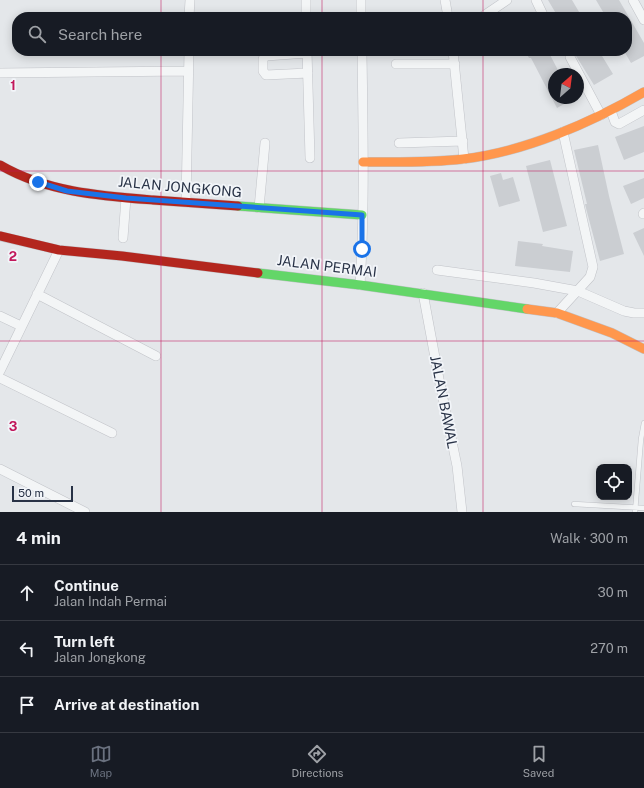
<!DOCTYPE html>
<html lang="en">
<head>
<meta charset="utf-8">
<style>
  body { margin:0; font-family:"Public Sans",sans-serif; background:#20242c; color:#f1f3f6 }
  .controls { position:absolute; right:12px; bottom:12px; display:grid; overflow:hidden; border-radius:8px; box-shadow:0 2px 10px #0003 }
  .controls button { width:36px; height:36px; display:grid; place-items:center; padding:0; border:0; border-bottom:1px solid #363941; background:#171b24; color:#f1f3f6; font:20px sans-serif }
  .compass { position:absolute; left:548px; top:68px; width:36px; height:36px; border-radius:50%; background:#171b24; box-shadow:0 2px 10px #0003; rotate:28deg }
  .scale { position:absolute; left:12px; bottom:10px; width:61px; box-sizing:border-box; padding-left:4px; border:2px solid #283246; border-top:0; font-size:11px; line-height:14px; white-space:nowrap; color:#283246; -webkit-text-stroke:3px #f2f5f9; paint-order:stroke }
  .stop { position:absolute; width:12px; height:12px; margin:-9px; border:3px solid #1a73e8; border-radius:50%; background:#fff }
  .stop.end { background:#1a73e8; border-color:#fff; box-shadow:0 1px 4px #0008 }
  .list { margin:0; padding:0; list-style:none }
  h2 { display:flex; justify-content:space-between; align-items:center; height:52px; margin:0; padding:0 16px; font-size:17px }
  h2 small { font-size:13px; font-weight:400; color:#9ea1a6 }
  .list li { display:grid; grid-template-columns:26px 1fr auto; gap:12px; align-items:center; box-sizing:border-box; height:56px; padding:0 16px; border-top:1px solid #363941 }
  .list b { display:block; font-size:15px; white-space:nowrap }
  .list p { margin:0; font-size:13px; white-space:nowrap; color:#9ea1a6 }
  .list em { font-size:13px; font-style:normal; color:#9ea1a6 }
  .icon { flex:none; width:22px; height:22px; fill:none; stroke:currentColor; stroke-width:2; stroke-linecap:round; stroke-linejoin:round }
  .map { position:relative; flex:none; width:644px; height:512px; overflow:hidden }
  .search { position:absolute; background:#171b24; box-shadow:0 2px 10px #0003; left:12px; right:12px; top:12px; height:44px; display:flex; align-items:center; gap:10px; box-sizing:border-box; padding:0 14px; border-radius:16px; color:#9ea1a6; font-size:15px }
  .sheet { height:220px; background:#171b24 }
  nav { display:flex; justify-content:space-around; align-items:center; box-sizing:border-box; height:56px; border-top:1px solid #363941; background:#171b24; font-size:11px; color:#9ea1a6 }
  nav a { display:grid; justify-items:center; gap:2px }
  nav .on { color:#6a717f }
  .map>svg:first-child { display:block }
  .building { fill:#cbced2 }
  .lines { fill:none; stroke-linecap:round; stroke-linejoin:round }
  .lane-casing { stroke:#c1c3c8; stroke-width:5.5 }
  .street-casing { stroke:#c1c3c8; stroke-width:10 }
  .fast-casing { stroke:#c1c3c8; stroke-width:10 }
  .slow-casing { stroke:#c1c3c8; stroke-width:10 }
  .jam-casing { stroke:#c1c3c8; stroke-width:10 }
  .lane { stroke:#f3f5f6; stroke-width:4.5 }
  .street { stroke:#f3f5f6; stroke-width:9 }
  .fast { stroke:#63d668; stroke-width:9 }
  .slow { stroke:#ff974d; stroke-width:9 }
  .jam { stroke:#b3261e; stroke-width:9 }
  .route { stroke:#1a73e8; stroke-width:5 }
  .grid { fill:none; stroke:#c2185b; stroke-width:1; stroke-opacity:0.55 }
  .labels { text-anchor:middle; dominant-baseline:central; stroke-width:3.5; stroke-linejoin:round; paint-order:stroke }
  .street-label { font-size:14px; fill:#283246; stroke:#f2f5f9 }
  .grid-label { font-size:13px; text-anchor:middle; font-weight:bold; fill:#c2185b; stroke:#f2f5f9; stroke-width:3.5; stroke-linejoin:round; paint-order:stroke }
</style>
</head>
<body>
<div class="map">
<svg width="644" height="512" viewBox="0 0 644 512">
  <rect width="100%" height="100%" fill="#e4e7ea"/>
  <path class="building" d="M548,0H572L582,17H558Z
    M596,0H619L644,43V56L631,63L624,51H627V17H606Z
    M525,51H548L560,74H554V98H575L557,108L531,58H529Z
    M573,51H599L613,74L594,85Z
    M644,126V152L624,160L615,137Z
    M598,145L609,196L624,254L600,261L587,212L585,204H587L574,150Z
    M550,160L567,226L543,232L526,166Z
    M501,173L503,180L513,177L520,201L499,207L490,176Z
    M644,178V198L631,204L623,186Z
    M644,228V256L633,233Z
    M518,241L543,244L542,246L573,251L570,272L515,266Z"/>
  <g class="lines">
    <defs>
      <path id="lane" d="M574,504L644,508
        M635,512L641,439L644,423"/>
      <path id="street" d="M306,0V17
        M361,0V17
        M445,0L448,17
        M536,0L544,17
        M633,0L644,20
        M189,17L190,0
        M482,17L507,0
        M307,51L310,158
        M453,51L464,159
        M307,53L266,56L263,59V71L266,75L308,73
        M570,57L601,115
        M396,64H455
        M0,73L188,71
        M611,111L615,122L619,124L644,110
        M399,143L463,141
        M186,202L189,51
        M259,208L265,143
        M643,214L644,213
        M123,238L126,198
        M437,270L534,283L578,291L624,311L634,313H644
        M360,285C365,207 363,129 362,51
        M423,293L439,379L457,466L462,512
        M37,294L156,356
        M557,313L590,277L593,267L563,132
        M0,316L21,326
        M0,371L59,250
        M0,378L112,433
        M0,469L85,512"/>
      <path id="fast" d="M238,206L362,215
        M258,273L360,285L527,309"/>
      <path id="slow" d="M363,162C396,162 430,163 463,159C524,152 591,123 644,92
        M527,309L557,313L612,333L644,349"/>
      <path id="jam" d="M0,165C46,192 101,196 153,200C181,202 210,204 238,206
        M0,236L59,250L122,256L258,273"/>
    </defs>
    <use href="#lane" class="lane-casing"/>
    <use href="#street" class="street-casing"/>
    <use href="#fast" class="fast-casing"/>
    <use href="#slow" class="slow-casing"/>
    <use href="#jam" class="jam-casing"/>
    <use href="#lane" class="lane"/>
    <use href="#street" class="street"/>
    <use href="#fast" class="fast"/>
    <use href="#slow" class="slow"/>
    <use href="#jam" class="jam"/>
  </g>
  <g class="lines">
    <path class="route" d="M38,182L67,191L126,198L362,215V249"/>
  </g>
  <path class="grid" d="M161,0V17M322,0V17M483,0V17M161,51V512M322,51V512M483,51V512M0,171H644M0,341H644"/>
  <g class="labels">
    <g class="street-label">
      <text transform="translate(180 187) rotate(5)">JALAN JONGKONG</text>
      <text transform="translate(327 266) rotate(7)">JALAN PERMAI</text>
      <text transform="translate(444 402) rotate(79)">JALAN BAWAL</text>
    </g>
  </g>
  <g class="grid-label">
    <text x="13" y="90">1</text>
    <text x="13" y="261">2</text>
    <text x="13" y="431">3</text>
  </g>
</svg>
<div class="controls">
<button><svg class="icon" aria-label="locate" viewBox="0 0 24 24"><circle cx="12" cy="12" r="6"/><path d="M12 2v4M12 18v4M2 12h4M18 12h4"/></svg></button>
</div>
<svg class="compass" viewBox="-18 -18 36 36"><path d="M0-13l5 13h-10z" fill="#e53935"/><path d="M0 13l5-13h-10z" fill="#9ea1a6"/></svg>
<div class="scale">50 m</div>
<div class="stop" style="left:362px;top:249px"></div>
<div class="stop end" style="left:38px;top:182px"></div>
<div class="search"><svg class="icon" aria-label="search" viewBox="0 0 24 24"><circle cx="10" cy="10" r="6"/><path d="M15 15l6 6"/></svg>Search here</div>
</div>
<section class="sheet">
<h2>4 min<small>Walk · 300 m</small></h2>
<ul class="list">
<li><svg class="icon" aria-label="ahead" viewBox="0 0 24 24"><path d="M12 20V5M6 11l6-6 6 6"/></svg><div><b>Continue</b><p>Jalan Indah Permai</p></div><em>30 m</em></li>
<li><svg class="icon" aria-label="left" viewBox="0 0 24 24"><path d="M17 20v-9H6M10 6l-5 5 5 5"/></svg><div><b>Turn left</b><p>Jalan Jongkong</p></div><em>270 m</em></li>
<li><svg class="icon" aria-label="arrive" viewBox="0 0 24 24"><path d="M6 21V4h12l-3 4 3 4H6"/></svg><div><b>Arrive at destination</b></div></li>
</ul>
</section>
<nav>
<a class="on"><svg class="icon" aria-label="map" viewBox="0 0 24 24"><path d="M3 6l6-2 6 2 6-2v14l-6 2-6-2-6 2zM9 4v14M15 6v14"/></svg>Map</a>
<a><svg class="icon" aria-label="directions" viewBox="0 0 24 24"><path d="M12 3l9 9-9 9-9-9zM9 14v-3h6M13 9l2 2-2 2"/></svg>Directions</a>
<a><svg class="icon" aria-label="saved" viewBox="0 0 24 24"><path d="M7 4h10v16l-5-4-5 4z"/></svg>Saved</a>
</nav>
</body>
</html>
